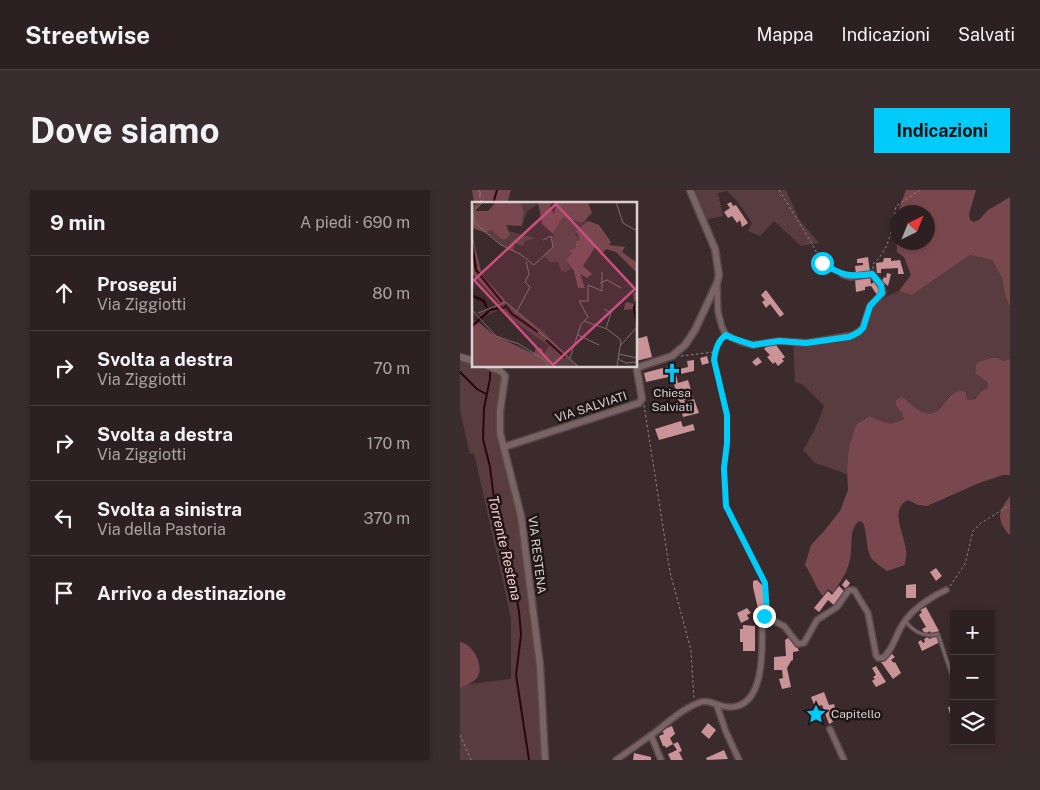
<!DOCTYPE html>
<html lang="it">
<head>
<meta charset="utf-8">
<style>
  body { margin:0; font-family:"Public Sans",sans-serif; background:#392d2f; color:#f1f3f6 }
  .controls { position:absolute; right:15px; bottom:15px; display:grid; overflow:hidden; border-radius:0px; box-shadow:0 2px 8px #0003 }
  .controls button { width:45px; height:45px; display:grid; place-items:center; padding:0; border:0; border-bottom:1px solid #483e40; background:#2d2022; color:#f1f3f6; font:25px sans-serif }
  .compass { position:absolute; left:430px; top:15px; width:45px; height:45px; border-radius:50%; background:#2d2022; box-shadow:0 2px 8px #0003; rotate:43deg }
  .stop { position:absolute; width:15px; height:15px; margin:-11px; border:4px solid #00cbf9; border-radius:50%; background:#fff }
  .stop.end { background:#00cbf9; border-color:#fff; box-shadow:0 1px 5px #0008 }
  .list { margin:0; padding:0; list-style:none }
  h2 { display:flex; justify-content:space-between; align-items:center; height:65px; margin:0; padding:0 20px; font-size:21px }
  h2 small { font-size:16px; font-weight:400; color:#a7a3a5 }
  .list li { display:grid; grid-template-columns:32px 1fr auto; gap:15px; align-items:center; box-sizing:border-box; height:75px; padding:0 20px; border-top:1px solid #483e40 }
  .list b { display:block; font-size:19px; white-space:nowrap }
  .list p { margin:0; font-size:16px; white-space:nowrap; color:#a7a3a5 }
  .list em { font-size:16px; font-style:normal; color:#a7a3a5 }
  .icon { flex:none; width:28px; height:28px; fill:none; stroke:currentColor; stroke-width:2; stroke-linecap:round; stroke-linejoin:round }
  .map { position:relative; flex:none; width:550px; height:570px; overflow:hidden; border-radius:0px }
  header { display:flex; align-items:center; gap:30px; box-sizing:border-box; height:70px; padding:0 25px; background:#2d2022; border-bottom:1px solid #483e40 }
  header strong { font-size:24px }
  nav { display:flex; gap:28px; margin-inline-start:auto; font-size:18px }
  .intro { display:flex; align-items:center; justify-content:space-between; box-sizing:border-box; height:120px; padding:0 30px }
  h1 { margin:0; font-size:35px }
  .button { padding:12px 22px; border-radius:0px; background:#00cbf9; color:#111; font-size:18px; font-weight:700 }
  main { display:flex; gap:30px; padding:0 30px }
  aside { flex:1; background:#2d2022; border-radius:0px; box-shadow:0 2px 8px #0003 }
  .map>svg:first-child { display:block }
  .green { fill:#593c3f }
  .forest { fill:#79484e; fill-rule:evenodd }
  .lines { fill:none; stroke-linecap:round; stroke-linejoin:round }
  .stream { stroke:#2d050e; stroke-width:2 }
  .building { fill:#ca9398 }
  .service-casing { stroke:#59494b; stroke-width:5 }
  .minor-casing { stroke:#59494b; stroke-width:8 }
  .tertiary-casing { stroke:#59494b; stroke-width:9 }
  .path { stroke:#928586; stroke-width:1; stroke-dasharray:2.5 2.5; stroke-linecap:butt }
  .service { stroke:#7a6365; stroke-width:2.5 }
  .minor { stroke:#7a6365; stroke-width:5 }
  .tertiary { stroke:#7a6365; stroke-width:6 }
  .route { stroke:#00cbf9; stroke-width:6 }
  .labels { text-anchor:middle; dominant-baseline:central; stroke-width:5; stroke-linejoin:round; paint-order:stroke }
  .poi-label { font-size:12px; fill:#dbd0d1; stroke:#1e1617 }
  .street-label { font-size:12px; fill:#dbd0d1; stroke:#1e1617 }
  .water-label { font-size:14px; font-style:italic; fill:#fccace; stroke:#1e1617 }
  .inset-river { fill:none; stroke:#2d050e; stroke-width:2.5 }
  .inset-road { fill:none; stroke:#7c6d6f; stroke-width:1 }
  .view { fill:#ca4f7e; fill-opacity:0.15; stroke:#ca4f7e; stroke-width:2.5 }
  .inset-edge { fill:none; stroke:#dbd0d1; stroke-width:2.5 }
</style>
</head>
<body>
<header>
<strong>Streetwise</strong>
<nav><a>Mappa</a><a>Indicazioni</a><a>Salvati</a></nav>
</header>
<div class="intro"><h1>Dove siamo</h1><a class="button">Indicazioni</a></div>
<main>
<aside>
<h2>9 min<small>A piedi · 690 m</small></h2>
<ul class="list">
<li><svg class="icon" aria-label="ahead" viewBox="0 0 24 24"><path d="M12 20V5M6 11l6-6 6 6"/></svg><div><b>Prosegui</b><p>Via Ziggiotti</p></div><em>80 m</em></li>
<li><svg class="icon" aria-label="right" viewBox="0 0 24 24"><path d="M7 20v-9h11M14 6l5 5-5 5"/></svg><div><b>Svolta a destra</b><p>Via Ziggiotti</p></div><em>70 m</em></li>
<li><svg class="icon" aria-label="right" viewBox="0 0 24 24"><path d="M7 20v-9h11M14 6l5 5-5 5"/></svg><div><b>Svolta a destra</b><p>Via Ziggiotti</p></div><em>170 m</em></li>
<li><svg class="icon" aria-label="left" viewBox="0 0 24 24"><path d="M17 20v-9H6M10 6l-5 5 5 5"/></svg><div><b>Svolta a sinistra</b><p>Via della Pastoria</p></div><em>370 m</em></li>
<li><svg class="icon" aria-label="arrive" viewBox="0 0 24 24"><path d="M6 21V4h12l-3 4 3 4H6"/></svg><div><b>Arrivo a destinazione</b></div></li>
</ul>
</aside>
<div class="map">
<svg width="550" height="570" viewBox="0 0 550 570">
  <rect width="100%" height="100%" fill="#3c2b2d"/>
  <path class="green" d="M229,0H326L339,29L359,53L341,56L314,31L300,46L288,41L292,33L278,12L267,1L258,3L263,26L244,30Z
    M510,65L532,70L542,88L545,105L550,118V169L543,171L531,168L515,179V183L528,193V198C520,203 517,209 507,210L506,202C503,202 497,202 494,203C482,209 480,228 465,223C457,221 449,212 442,208L436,216L442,223L444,229L435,233L427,234L389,257L387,284L355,273L343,260L355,239L364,216L342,194L335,192L333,148L347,149L399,141L417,111L439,101L452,105Z
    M0,169L14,174V176C25,176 38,178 46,187L40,237L63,331L76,406L84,493L87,570H0V499L3,496L10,494L51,489V428L14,263L10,264L0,221Z"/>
  <path class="forest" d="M12,0H51L47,14H14Z
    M446,0H516L509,24L510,30L514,32L519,30L528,20L550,7V118L545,105L542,88L532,70L510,65L452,105L439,101L451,85L444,67L437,62L436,26ZM438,22H468V52H438Z
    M531,168H536L543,171L550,169V285H543L519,293L467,316L458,315L448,310C429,319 444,343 446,360C447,365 445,370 445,375L427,381C423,378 418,375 414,371C405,363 408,344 403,333L399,331C390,338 392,352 391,362C390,379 382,389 373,403L368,399L363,406C355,397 352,385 345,375L351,355L365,340L380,321L388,300L387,278L389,257L396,235L410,226C425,233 428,237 444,229L442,223L436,216V210L442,207C449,212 457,221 465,223C484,229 486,195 506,202L507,210L515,209L521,202L528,198V193L515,183L516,175L519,172Z
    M550,306V343L549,345C536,328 538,322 550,306Z
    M0,452C13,454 25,476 17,488C12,494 5,494 0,499Z"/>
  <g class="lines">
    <path class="stream" d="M33,14L37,0
      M30,179V189L24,218L23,249L30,277L36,325L47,354L59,421L61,445L56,485L69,570
      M0,182L17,199L26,204"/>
  </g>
  <path class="building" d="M271,12L273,16L276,15L288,33L282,37L280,30L277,33L272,26L268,28L264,22L270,18L267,14Z
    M408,67L410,82L396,84L395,76L403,75V73H397V69Z
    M424,68H431V71L440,70L444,84H438V78L421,79V83H417L416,73L423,72Z
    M427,83L431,84L428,96L422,91L424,87L426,88Z
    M410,87L411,94L414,92L421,101L417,105L411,96L405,97V100L396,102L395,89Z
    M306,100L324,124L320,127L310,114L306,118L302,112L305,110L301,105Z
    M187,146L192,167L176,171V149Z
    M309,154L316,155L325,167L322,169L324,171L318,176L315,172L313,174L307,167L310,165L304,159Z
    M247,166L249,173L242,175L240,168Z
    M298,167L302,172L296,176L292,172Z
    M234,170V181L216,185L218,193L228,190L233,207L224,210L225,212L234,209L239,223L223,227L214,194H215L213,186L186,192L184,183L214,175L215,180L228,177L227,171Z
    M221,231L223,237L233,234L235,240L199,250L195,239Z
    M476,378L482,386L476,391L470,382Z
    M386,389L390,393L386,399L382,395Z
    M297,390L302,395L304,394V421L299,423L293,397V391Z
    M456,394V408H446V395Z
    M379,396L384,401L380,407L381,408L375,416L368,410L359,422L354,418L368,401L372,405Z
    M466,417L479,441L472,445L470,441L465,444L462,439L466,437L459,425L462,422L460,420Z
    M287,418L291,423L287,425L289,429L281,433L277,423Z
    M283,435L295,436V461H283V452H280V439H283Z
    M477,446L480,452L462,461L458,452L461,450L463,453L465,452L464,449L468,447L469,449Z
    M330,447L335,452L339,461L333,462V470L331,471L327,478L331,497L322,499L319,489L323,488L322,480H314V467L326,466L325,450Z
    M432,464L435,467L431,470L434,473L435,472L441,483L433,489L421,472Z
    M416,476L426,492L416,497L412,491L415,489L413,487L416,485L412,478Z
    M364,502L369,515L374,514L378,528L372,530L373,532L369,534L362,515L355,517L351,507Z
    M494,516V528H491L488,517Z
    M248,533L256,540L249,549L241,542Z
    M212,536L215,544L210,548L213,554L206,558L205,556H203L199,546L204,544L202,540Z
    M218,552L222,561L219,562L223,570H211L208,564L217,560L213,554Z
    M264,560L268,569L247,570L246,568Z
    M174,563L191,567V570H173Z"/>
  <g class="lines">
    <defs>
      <path id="service" d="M445,431C454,442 464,448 478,444L494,492"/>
      <path id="minor" d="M257,95L258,122L262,137L266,145L281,152L293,155L319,151L346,153L394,145L403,138L410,116L423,103L421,95L412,84L390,87L383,85
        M257,516L266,542L279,570
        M370,539L384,570
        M191,545L201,570
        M156,570C170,560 183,551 197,541C209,531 223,519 238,513C249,508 259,518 271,517C307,516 302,452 302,428L304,426L324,436L338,454L344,453L357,430L377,417L389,400H394L408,423L416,465L418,468H423C432,460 434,451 439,441C448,421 467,409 486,400"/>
      <path id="tertiary" d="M0,167L14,171
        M28,176L40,181L45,186L40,221V243L61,326L80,476L85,570
        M44,257L179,213L182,209L177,180L179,177L212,166L225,155L235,140L257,93L259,85L255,59L230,0"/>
    </defs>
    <use href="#service" class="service-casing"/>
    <use href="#minor" class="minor-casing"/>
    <use href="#tertiary" class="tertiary-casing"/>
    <path class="path" d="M19,0L21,14
      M319,0L351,52L362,73L378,82
      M20,5L21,0
      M413,79V74C430,60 432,37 436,16L460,0
      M262,148L255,162V170L267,225V253L263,278L266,316L274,335L300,379L305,393L307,421
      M221,166L254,162
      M184,215L210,382L231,460L234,509
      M490,396L505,374L513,341L521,333L550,315
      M0,545L11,570"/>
    <use href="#service" class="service"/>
    <use href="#minor" class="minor"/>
    <use href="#tertiary" class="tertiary"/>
  </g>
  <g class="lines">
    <path class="route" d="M304,426H307L305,393L266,316L264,278L267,253V225L254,170C255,161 258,150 266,145L272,148L293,155L319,151L346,153L389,147L399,142L403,138L410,116L422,103L421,95L412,84C388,87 383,86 362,73"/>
  </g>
  <defs>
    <symbol id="church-bare" viewBox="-9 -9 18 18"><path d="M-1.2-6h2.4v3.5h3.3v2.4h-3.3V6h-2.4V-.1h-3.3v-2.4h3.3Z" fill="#00cbf9" stroke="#1e1617" stroke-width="2.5" paint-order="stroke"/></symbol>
    <symbol id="sight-bare" viewBox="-9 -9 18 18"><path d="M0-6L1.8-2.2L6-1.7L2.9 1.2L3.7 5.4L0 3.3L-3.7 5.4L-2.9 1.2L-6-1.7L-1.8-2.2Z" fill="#00cbf9" stroke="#1e1617" stroke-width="2.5" paint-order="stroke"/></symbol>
  </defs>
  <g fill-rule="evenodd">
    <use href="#church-bare" x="198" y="169" width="28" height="28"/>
    <use href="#sight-bare" x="342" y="510" width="28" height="28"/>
  </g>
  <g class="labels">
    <g class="poi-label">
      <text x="212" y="203">Chiesa<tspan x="212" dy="14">Salviati</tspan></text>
      <text x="371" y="524" text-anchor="start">Capitello</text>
    </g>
    <g class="street-label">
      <text transform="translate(131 217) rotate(-18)">VIA SALVIATI</text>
      <text transform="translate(77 365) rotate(83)">VIA RESTENA</text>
    </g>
    <g class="water-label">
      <text transform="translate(45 358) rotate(77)">Torrente Restena</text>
    </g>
  </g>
  <g transform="translate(12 12)">
    <rect width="165" height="165" fill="#3c2b2d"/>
    <path d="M48,0L67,2L55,9L51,22L52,10ZM91,15L110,21L116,16L111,27L103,32L108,38L104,39V46L97,48L100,51L96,62L99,67L93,70L89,69L86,60H78L72,54L81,44L79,37ZM19,28L29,37L38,32L37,29L63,36L53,39L51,44L42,41V49L30,44L14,31ZM33,100L70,128L107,165H80L71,153L77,144L27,108L10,116L7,112Z" fill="#593c3f"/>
    <path d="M9,0L3,9H16L24,0H48L52,10L50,24L34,23L38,32L34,37H29L19,28L14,31L0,26V4ZM66,0H81L78,4L82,12L85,0H116L120,11L110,21L91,15L81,32L70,22ZM116,19L127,23L139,40L137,43L153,45L150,50L164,60L165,71L144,50L134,47L129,53L124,44L111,64L120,72L115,76L108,72L113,86H106L102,69L94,58L100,51L97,48L104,46V39L108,38L104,29ZM0,33L10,73L32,97L33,100L28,102L0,71ZM165,89V118L163,119V107L152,108V106L154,100L163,102L161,92ZM4,118L22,133L62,152L64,146H70L72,154L80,165H0V120Z" fill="#79484e"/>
    <path class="inset-river" d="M0,41L4,68L30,100M0,86L1,94L12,99L15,106M165,99L162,106L165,121M33,103L40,112L66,130M17,108L34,105M0,124L17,109M74,138L93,155"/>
    <path class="inset-road" d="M11,0L1,10L3,21L29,43L48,52L62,63L81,45L79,34L71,38M144,0L151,21L165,29M128,81L135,78L149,86M107,99H116V83L130,89V70M132,107L139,111L134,126M0,108L24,134L47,142L71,157L78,165M6,111L34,100L107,165M44,111L58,85L53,80L57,72L54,59M112,119L135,127L148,137L149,143M106,133L127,143M147,152L165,156M98,156L109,122L116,115L107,99M146,157L154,161L165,160M145,165L148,144L165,125"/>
    <path class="view" d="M84,2L163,87L81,163L2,78Z"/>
    <rect width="165" height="165" class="inset-edge"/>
  </g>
</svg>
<div class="controls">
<button>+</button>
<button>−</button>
<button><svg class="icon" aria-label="layers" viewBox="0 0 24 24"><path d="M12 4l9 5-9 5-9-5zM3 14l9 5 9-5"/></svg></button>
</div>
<svg class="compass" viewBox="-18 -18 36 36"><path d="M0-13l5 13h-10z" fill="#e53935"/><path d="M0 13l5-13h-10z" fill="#a7a3a5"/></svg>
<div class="stop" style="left:362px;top:73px"></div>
<div class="stop end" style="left:304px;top:426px"></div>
</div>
</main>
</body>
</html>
